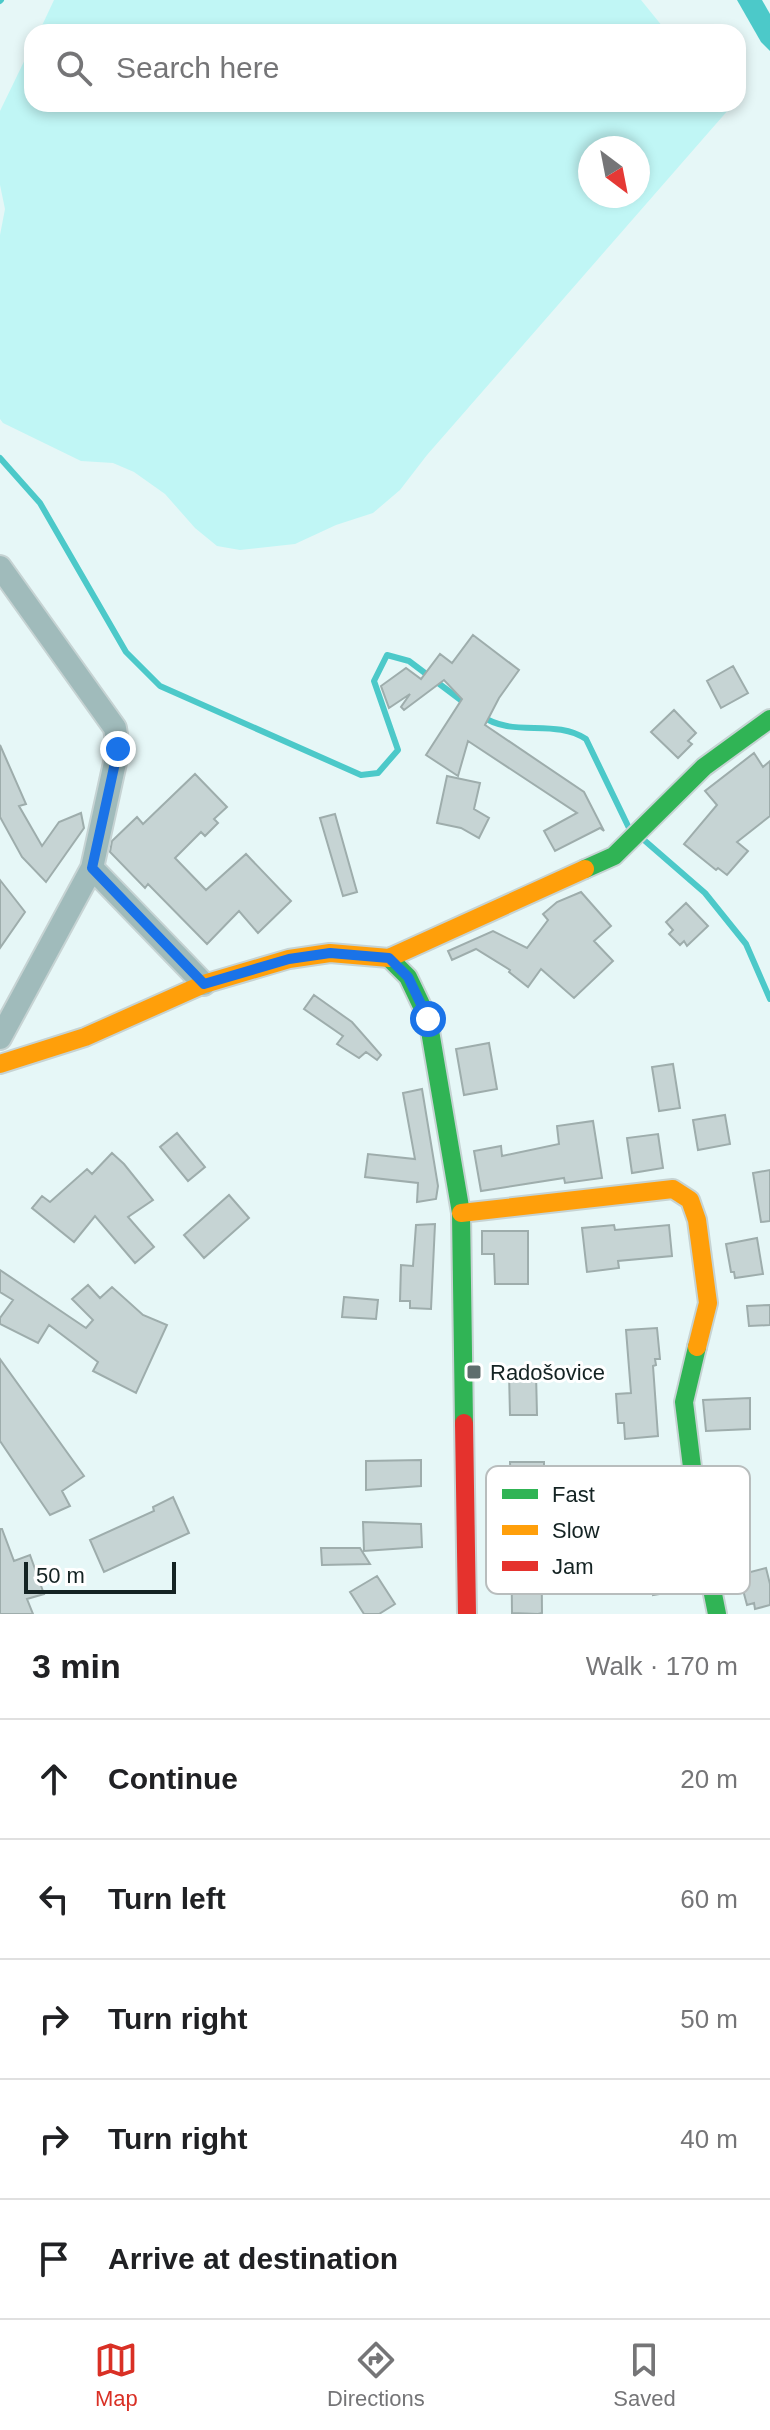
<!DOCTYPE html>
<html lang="en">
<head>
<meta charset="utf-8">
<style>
  body { margin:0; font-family:Helvetica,sans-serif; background:#f2f2f2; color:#202124 }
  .compass { position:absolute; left:578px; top:136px; width:72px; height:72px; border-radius:50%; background:#fff; box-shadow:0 4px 12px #0003; rotate:148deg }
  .scale { position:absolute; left:24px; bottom:20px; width:152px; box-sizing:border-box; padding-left:8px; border:4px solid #142323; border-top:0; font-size:22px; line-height:28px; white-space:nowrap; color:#142323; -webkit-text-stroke:6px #fff; paint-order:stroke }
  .stop { position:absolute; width:24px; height:24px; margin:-18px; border:6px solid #1a73e8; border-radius:50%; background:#fff }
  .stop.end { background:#1a73e8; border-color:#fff; box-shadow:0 2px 8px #0008 }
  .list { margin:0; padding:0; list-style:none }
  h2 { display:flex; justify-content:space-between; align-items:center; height:104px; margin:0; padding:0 32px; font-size:34px }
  h2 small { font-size:26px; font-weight:400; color:#757577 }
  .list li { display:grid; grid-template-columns:52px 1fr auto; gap:24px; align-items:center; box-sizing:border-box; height:120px; padding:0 32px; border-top:2px solid #e0e0e0 }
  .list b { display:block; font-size:30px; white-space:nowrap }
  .list em { font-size:26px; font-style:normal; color:#757577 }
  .icon { flex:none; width:44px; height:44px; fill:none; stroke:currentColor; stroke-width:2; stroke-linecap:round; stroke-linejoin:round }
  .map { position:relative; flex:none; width:770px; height:1614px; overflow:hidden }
  .search { position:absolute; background:#fff; box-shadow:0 4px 12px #0003; left:24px; right:24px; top:24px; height:88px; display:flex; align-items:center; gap:20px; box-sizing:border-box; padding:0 28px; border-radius:24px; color:#757577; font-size:30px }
  .sheet { height:704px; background:#fff }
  nav { display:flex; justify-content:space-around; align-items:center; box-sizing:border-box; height:112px; border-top:2px solid #e0e0e0; background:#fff; font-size:22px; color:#757577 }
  nav a { display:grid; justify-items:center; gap:4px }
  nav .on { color:#d93025 }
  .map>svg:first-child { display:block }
  .green { fill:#c0f6f5; fill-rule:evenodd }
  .water { fill:#4cc9c9 }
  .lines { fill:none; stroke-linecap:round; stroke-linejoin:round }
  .stream { stroke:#4cc9c9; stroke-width:6 }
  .building { fill:#c6d4d4; stroke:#9eadac; stroke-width:2 }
  .street-casing { stroke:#c6d3d3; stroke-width:26 }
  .fast-casing { stroke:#c6d3d3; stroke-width:22 }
  .slow-casing { stroke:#c6d3d3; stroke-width:22 }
  .jam-casing { stroke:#c6d3d3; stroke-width:22 }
  .street { stroke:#a0bbbb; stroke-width:22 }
  .fast { stroke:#30b455; stroke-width:18 }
  .slow { stroke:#ff9f0a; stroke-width:18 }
  .jam { stroke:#e5322d; stroke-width:18 }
  .route { stroke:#1a73e8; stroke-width:10 }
  .poi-dot { fill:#5e6d6d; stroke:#fff; stroke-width:3 }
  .labels { text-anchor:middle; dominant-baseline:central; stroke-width:6; stroke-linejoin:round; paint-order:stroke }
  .poi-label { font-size:22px; fill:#142323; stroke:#fff; text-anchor:start }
  .key { fill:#fff; stroke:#b8bdbd; stroke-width:2 }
  .key-label { font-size:22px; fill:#142323 }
</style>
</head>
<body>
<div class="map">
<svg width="770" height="1614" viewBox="0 0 770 1614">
  <rect width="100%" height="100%" fill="#e6f7f7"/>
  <path class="green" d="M54,0H641L667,32H39Z
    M32,45V104H725L729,109L427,455L400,490L373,513L336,525L295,544L240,550L217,546L195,528L165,494L134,472L113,463L81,461L3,423L0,419V235L5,209L0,185V111ZM590,148H638V196H590Z"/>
  <path class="water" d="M737,0H762L770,14V51L761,42Z"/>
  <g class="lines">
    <path class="stream" d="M0,1L1,0
      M0,458L40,503L126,652L160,686L361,775L378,773L398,750L374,681L387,655L409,661L466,704
      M482,716C512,738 555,718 586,739L629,828
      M644,840L705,893L746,944L770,999"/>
  </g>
  <path class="building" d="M473,635L519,670L499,698L485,725L584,792L604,831L600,828L555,851L544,831L577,813L468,741L458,776L426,755L462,699L444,680L404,710L401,707L410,694L389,708L381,686L406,668L421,679L440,654L452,663Z
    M733,666L748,693L721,708L707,681Z
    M674,710L696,733L688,741L692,744L678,758L651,732Z
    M0,745L26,804L19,806L42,846L59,822L81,813L84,828L46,882L22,857L0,817Z
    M754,753L763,767L770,761V816L737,842L748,851L727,875L718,868L716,870L684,844L717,805L705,791Z
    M195,774L227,807L214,819L218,823L205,836L201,832L175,858L206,890L246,854L291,901L258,933L239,911L207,944L148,884L145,888L110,852L112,841L137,817L143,824Z
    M447,776L480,783L474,809L489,818L479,838L461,828L437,823Z
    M335,814L357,892L343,896L320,818Z
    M0,880L25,912L0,948Z
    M581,892L611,926L594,941L613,961L574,998L541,969L528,987L509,972L510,970L476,949L452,960L448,951L493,931L527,948L548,920L543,914L557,902Z
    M686,903L708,926L687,946L684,941L680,945L669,934L673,930L666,922Z
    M314,995L352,1022L381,1055L377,1060L366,1052L359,1058L337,1044L343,1036L304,1009Z
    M489,1043L497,1089L464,1095L456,1049Z
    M673,1064L680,1108L659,1111L652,1067Z
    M422,1089L438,1186L436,1199L417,1202L418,1183L365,1177L368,1154L415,1159L403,1093Z
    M725,1115L730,1144L698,1150L693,1120Z
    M593,1121L602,1178L565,1183L564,1178L481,1191L474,1151L501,1146L502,1156L559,1144L557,1126Z
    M177,1133L205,1167L188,1181L160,1147Z
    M658,1134L663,1168L632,1173L627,1138Z
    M112,1153L124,1164L153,1200L128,1217L154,1247L135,1263L95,1216L74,1242L32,1208L42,1196L50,1202L87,1169L92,1174Z
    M770,1170V1221L761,1222L753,1173Z
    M229,1195L249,1218L204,1258L184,1235Z
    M435,1224L431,1309L410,1308V1301H400L401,1265L413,1266L416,1225Z
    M614,1225L615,1230L669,1225L672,1256L618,1261L619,1268L587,1272L582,1228Z
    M482,1231H528V1284H495L494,1254H482Z
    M757,1238L763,1274L735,1278L734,1272H731L726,1244Z
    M0,1270L86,1328L93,1320L72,1299L88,1285L100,1298L112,1287L143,1315L167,1325L136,1393L93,1371L98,1362L49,1325L38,1343L0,1324V1318L13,1300L0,1292Z
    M344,1297L378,1300L376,1319L342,1317Z
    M770,1305V1325L749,1326L747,1306Z
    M657,1328L660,1359H655L656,1365L653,1366L658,1436L625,1439L624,1423H618L616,1394L631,1393L626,1330Z
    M0,1359L84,1476L62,1491L70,1506L50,1515L0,1441Z
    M509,1373H536L537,1415H510Z
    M750,1398V1429L706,1431L703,1400Z
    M421,1460V1486L366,1490V1461Z
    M510,1462H544V1497H541L542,1613L538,1614L512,1613L511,1523L523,1522L522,1491H511Z
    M173,1497L189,1533L104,1572L90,1540L154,1511L153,1507Z
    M363,1522L421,1524L422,1547L364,1551Z
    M0,1529H2L14,1561L30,1555L44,1594L27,1599L33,1614H0Z
    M321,1548H360L370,1564L322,1565Z
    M678,1556L684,1590L653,1595L651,1580L645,1581L641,1563Z
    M766,1568L770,1584V1605L755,1609L754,1603L747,1605L739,1575Z
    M377,1576L395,1604L379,1614H364L350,1592Z"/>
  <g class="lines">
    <defs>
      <path id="street" d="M0,567L115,728L118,749L92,868L204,984
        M0,1038L92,868"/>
      <path id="fast" d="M585,869L614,856L704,767L770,719
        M389,958L408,977L428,1019L461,1213L464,1423
        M697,1347L684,1402L699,1524L717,1614"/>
      <path id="slow" d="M0,1064L85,1037L204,984L289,959L330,953L389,958L585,869
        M461,1213L673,1189L690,1200L697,1220L708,1303L697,1347"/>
      <path id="jam" d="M464,1423L467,1614"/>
    </defs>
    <use href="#street" class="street-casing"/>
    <use href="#fast" class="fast-casing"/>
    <use href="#slow" class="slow-casing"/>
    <use href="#jam" class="jam-casing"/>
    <use href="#street" class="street"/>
    <use href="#fast" class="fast"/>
    <use href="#slow" class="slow"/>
    <use href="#jam" class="jam"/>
  </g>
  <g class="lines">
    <path class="route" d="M118,749L92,868L204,984L289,959L330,953L389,958L408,977L428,1019"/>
  </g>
  <rect class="poi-dot" x="466" y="1364" width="16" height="16" rx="4"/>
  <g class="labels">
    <g class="poi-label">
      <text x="490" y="1372">Radošovice</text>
    </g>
  </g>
  <rect x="486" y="1466" width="264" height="128" rx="12" class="key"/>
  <rect x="502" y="1489" width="36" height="10" fill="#30b455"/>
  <rect x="502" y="1525" width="36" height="10" fill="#ff9f0a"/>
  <rect x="502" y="1561" width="36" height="10" fill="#e5322d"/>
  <g class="key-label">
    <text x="552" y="1502">Fast</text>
    <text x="552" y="1538">Slow</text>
    <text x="552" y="1574">Jam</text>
  </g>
</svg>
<svg class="compass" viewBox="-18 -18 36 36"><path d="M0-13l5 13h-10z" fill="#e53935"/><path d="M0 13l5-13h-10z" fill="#757577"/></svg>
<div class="scale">50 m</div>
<div class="stop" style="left:428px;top:1019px"></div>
<div class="stop end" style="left:118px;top:749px"></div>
<div class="search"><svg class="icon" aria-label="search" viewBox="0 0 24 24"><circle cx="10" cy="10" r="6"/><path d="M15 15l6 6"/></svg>Search here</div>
</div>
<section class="sheet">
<h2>3 min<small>Walk · 170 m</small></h2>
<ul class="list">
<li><svg class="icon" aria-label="ahead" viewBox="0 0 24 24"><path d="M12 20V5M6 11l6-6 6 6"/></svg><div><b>Continue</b></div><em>20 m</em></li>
<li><svg class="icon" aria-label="left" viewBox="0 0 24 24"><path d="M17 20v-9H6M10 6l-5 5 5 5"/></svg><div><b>Turn left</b></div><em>60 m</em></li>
<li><svg class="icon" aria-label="right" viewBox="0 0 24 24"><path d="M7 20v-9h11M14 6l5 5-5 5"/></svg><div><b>Turn right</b></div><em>50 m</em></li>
<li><svg class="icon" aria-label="right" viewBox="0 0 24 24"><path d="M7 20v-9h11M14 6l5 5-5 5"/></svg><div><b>Turn right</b></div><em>40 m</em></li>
<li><svg class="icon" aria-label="arrive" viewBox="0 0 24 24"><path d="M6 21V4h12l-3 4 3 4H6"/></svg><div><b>Arrive at destination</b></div></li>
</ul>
</section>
<nav>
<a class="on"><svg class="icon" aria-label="map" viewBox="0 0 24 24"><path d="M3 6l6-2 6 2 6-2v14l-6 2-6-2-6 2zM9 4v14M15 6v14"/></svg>Map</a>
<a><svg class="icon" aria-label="directions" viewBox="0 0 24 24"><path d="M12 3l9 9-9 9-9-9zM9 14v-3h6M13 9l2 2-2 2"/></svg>Directions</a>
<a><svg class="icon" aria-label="saved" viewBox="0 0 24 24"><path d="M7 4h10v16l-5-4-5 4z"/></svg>Saved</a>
</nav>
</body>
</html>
